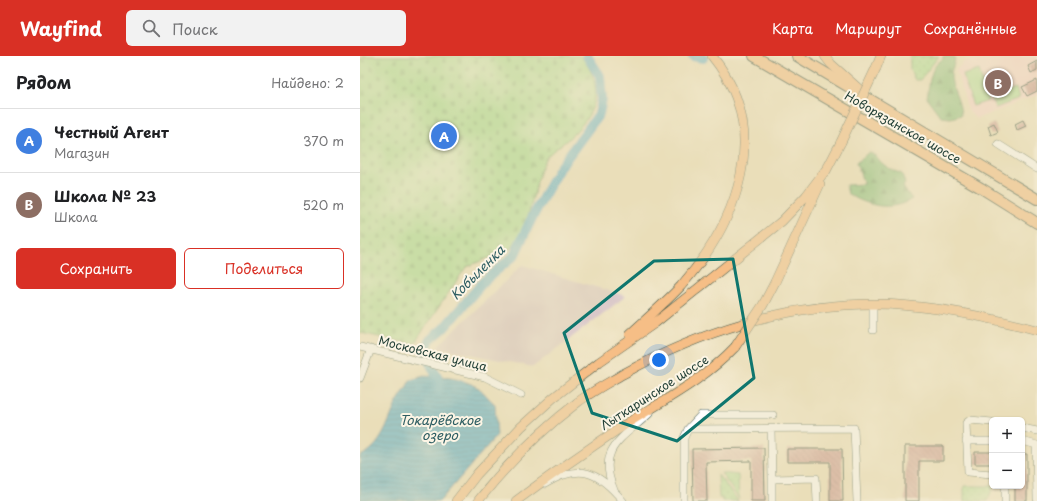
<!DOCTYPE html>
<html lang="ru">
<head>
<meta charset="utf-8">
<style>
  body { margin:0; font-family:"Playpen Sans",sans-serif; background:#f2f2f2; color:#202124 }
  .controls { position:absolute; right:12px; bottom:12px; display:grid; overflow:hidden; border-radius:6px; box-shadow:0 1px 3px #0004 }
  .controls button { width:36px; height:36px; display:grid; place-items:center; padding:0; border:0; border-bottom:1px solid #e0e0e0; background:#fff; color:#202124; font:20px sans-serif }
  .you { position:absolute; left:299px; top:304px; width:14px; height:14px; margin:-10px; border:3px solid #fff; border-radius:50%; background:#1a73e8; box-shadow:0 0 0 6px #1a73e833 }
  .badge { display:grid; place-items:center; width:26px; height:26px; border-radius:50%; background:#d93025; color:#fff; font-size:13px; font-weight:700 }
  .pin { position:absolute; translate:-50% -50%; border:2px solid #fff; box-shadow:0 1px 4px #0006 }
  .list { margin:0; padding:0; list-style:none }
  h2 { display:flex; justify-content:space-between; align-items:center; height:52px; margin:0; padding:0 16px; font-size:17px }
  h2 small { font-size:13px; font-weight:400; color:#757577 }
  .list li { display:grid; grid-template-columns:26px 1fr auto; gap:12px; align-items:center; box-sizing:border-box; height:64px; padding:0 16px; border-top:1px solid #e0e0e0 }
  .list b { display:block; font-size:15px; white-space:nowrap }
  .list p { margin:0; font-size:13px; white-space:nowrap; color:#757577 }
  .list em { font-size:13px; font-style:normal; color:#757577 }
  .actions { display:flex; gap:8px; padding:12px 16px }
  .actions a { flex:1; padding:9px 0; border:1px solid #d93025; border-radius:6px; text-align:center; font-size:14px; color:#d93025 }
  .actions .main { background:#d93025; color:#fff }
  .icon { flex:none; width:22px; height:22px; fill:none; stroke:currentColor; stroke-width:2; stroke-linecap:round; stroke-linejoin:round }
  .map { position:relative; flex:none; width:677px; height:445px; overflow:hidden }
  header { display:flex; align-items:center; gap:24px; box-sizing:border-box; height:56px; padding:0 20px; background:#d93025; color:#fff }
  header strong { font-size:19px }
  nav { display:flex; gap:22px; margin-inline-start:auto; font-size:14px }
  .search { width:280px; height:36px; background:#f2f2f2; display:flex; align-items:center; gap:10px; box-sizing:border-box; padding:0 14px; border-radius:6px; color:#757577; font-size:15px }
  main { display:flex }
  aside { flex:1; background:#fff }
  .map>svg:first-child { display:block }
  .built { fill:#f7d0ca }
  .industrial { fill:#d2bec2 }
  .green { fill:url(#green-dots); stroke:#618c61 }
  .forest { fill:url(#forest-firs); stroke:#507c56 }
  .cemetery { fill:url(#cemetery-stones); stroke:#618c61 }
  .pitch { fill:#a3dc8e; stroke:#618c61 }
  .water { fill:url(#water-rules); stroke:#367380 }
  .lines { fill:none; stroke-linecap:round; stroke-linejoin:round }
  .river { stroke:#4ea9cc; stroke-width:10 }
  .building { fill:url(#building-back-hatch) }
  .minor-casing { stroke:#3d5548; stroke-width:8 }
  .major-casing { stroke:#3d5548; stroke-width:10 }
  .highway-casing { stroke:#3d5548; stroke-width:12 }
  .minor { stroke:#fff; stroke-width:7 }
  .major { stroke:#f6be86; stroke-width:9 }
  .highway { stroke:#f6be86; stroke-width:10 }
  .major-bridge-casing { stroke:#3d5548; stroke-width:10; stroke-linecap:butt }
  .major-bridge { stroke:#f6be86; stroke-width:9 }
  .marked { fill:none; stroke:#0f766e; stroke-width:3; stroke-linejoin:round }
  .labels { text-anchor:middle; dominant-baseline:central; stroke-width:4; stroke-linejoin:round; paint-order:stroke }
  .street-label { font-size:12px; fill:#1f3d34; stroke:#fcf5e5 }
  .water-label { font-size:13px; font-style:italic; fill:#2d5d62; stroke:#fcf5e5 }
</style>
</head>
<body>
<header>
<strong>Wayfind</strong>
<div class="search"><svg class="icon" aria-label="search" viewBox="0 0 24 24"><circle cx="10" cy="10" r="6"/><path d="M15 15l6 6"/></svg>Поиск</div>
<nav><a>Карта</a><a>Маршрут</a><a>Сохранённые</a></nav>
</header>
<main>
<aside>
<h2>Рядом<small>Найдено: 2</small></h2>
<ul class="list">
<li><span class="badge" style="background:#3f7fe0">A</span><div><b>Честный Агент</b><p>Магазин</p></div><em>370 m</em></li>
<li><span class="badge" style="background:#8d6e63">B</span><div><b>Школа № 23</b><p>Школа</p></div><em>520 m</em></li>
</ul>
<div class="actions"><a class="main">Сохранить</a><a>Поделиться</a></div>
</aside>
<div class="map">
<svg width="677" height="445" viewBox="0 0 677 445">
  <defs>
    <pattern id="green-dots" width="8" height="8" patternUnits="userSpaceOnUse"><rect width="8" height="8" fill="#a3dc8e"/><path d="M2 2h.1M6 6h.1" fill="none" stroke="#8cbe7b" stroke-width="1.8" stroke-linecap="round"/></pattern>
    <pattern id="forest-firs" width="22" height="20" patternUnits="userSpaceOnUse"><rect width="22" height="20" fill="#82bc79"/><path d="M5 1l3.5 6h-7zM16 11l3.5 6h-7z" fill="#6a9a64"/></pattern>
    <pattern id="cemetery-stones" width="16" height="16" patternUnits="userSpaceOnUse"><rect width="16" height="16" fill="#a3dc8e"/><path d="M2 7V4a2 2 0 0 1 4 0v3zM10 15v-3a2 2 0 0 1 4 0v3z" fill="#8cbe7b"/></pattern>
    <pattern id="water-rules" width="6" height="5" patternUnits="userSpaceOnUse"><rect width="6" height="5" fill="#4ea9cc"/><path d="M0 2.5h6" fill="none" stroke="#408ba6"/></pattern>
    <pattern id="building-back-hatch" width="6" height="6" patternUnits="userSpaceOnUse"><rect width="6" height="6" fill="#cd9892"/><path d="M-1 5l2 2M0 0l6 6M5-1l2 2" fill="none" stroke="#a67d78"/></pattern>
  </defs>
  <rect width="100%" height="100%" fill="#fcf5e5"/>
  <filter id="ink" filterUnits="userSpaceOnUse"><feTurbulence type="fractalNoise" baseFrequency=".025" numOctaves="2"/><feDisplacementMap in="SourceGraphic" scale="8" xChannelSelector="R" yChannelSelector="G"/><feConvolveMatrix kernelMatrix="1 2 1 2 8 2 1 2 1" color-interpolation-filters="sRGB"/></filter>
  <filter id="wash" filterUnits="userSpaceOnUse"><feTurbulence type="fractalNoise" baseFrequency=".012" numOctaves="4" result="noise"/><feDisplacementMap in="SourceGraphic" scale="16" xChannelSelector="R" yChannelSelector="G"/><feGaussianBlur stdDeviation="0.9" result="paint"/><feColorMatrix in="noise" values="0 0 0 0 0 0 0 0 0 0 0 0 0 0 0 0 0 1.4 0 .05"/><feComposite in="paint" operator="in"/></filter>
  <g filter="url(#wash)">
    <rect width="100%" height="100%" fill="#eadeb9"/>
    <path class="built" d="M624,0H677V39L616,63L608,54L596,14L605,5Z"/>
    <path class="industrial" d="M162,209L266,240L173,311L77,291Z"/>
    <path class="green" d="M550,0H579L560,24H555L550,14Z
      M361,417L378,419L379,443Z
      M358,419L378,445H362V442H359Z
      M604,430H632L633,432L627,445H604Z"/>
    <path class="forest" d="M583,0L595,1C595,7 592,12 591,17C590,31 601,45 601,59L591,62L581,61L567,42C570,27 569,11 583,3Z
      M509,96C516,99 517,102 522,107C528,113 535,115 542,118L545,127L543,131L552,143C530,156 509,150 488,138L486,129L504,128L496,107Z"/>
    <path class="cemetery" d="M4,0H221C247,33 236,58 207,84C199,91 187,97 183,107C172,136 171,169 150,193L106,211L54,288L0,277V4Z"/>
    <path class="pitch" d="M619,14L628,45L613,50L603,19Z
      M656,32L659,43L635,52L631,40Z"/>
    <path class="water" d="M64,320C82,320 103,322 119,332C124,336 129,343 135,348L137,379L80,445H0V400C22,391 27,367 36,348C40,340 46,333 50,324Z"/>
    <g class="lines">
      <path class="river" d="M333,0L343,2
        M78,333L77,320L64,296L70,284L84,272L124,225L154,200L172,162L198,114L239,58L242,44L240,20L227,0"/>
    </g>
    <g id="blocks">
      <path class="building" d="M677,5V14L671,17L668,10Z
        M677,24V35L667,40L662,31Z
        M663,64L666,70L657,74L655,68Z
        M634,67L638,76L631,79L628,70Z
        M545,390H583V405H559V445H545Z
        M404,392L405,445H391V405L346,406L347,445H333L332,393Z
        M427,393H482L483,445H470V406H427Z
        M615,396H632V408H615Z
        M662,398H667V445H655V430H662Z"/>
    </g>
  </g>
  <g filter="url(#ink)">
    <use href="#blocks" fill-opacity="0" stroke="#3d5548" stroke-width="1"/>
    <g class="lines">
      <defs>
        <path id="minor" d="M638,88L677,113
          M513,248V274
          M0,291L125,321L161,339
          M0,322L11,293
          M632,366L610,364L606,367L608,416L632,418
          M662,372L677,375
          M328,373L341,359H413
          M411,373L412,423
          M606,385H632
          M662,385L677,389
          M676,389L677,443
          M185,428C220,407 238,415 263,445
          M645,430V445
          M254,434C236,392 262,383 290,357
          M324,445V382L328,373L494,372L497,445
          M412,445V423L456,422L457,445"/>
        <path id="major" d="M465,0L471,8L499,33
          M516,12L521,0
          M466,115L481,86
          M415,226L460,128
          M270,278C287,262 305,247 321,230C378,165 413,75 352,0
          M96,445L117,418L161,371L193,342L239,306L295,267L422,165L446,140L468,111
          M118,445C147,408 180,375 218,346C231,336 248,327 263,318C339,276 426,248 514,248C568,248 624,260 677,274
          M156,445C191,419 227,394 263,370C302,345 343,325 375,291"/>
        <path id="highway" d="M394,0L621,132L677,167
          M437,0L677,143"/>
      </defs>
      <use href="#minor" class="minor-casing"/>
      <use href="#major" class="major-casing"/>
      <use href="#highway" class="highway-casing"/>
      <use href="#minor" class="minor"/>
      <use href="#major" class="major"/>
      <use href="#highway" class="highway"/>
      <defs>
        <path id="major-bridge" d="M481,86L516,12
          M375,291L403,249L415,226"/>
      </defs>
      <use href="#major-bridge" class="major-bridge-casing"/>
      <use href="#major-bridge" class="major-bridge"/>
    </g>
  </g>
  <path d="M0 0H677V445H0ZM373,203L394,322L317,385L232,357L204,277L294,205Z" fill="#eadeb9" fill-opacity=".55" fill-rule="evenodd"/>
  <path class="marked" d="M373,203L394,322L317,385L232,357L204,277L294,205Z"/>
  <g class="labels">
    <g class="street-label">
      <text transform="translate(543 71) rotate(30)">Новорязанское шоссе</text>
      <text transform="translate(73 297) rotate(14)">Московская улица</text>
      <text transform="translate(294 336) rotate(-33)">Лыткаринское шоссе</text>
    </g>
    <g class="water-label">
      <text transform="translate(117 216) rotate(-45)">Кобыленка</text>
      <text x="80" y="363">Токарёвское<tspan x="80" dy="15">озеро</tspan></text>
    </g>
  </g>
</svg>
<div class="controls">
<button>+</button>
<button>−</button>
</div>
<div class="you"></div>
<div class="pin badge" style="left:84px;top:80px;background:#3f7fe0">A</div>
<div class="pin badge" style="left:638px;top:27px;background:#8d6e63">B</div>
</div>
</main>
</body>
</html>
